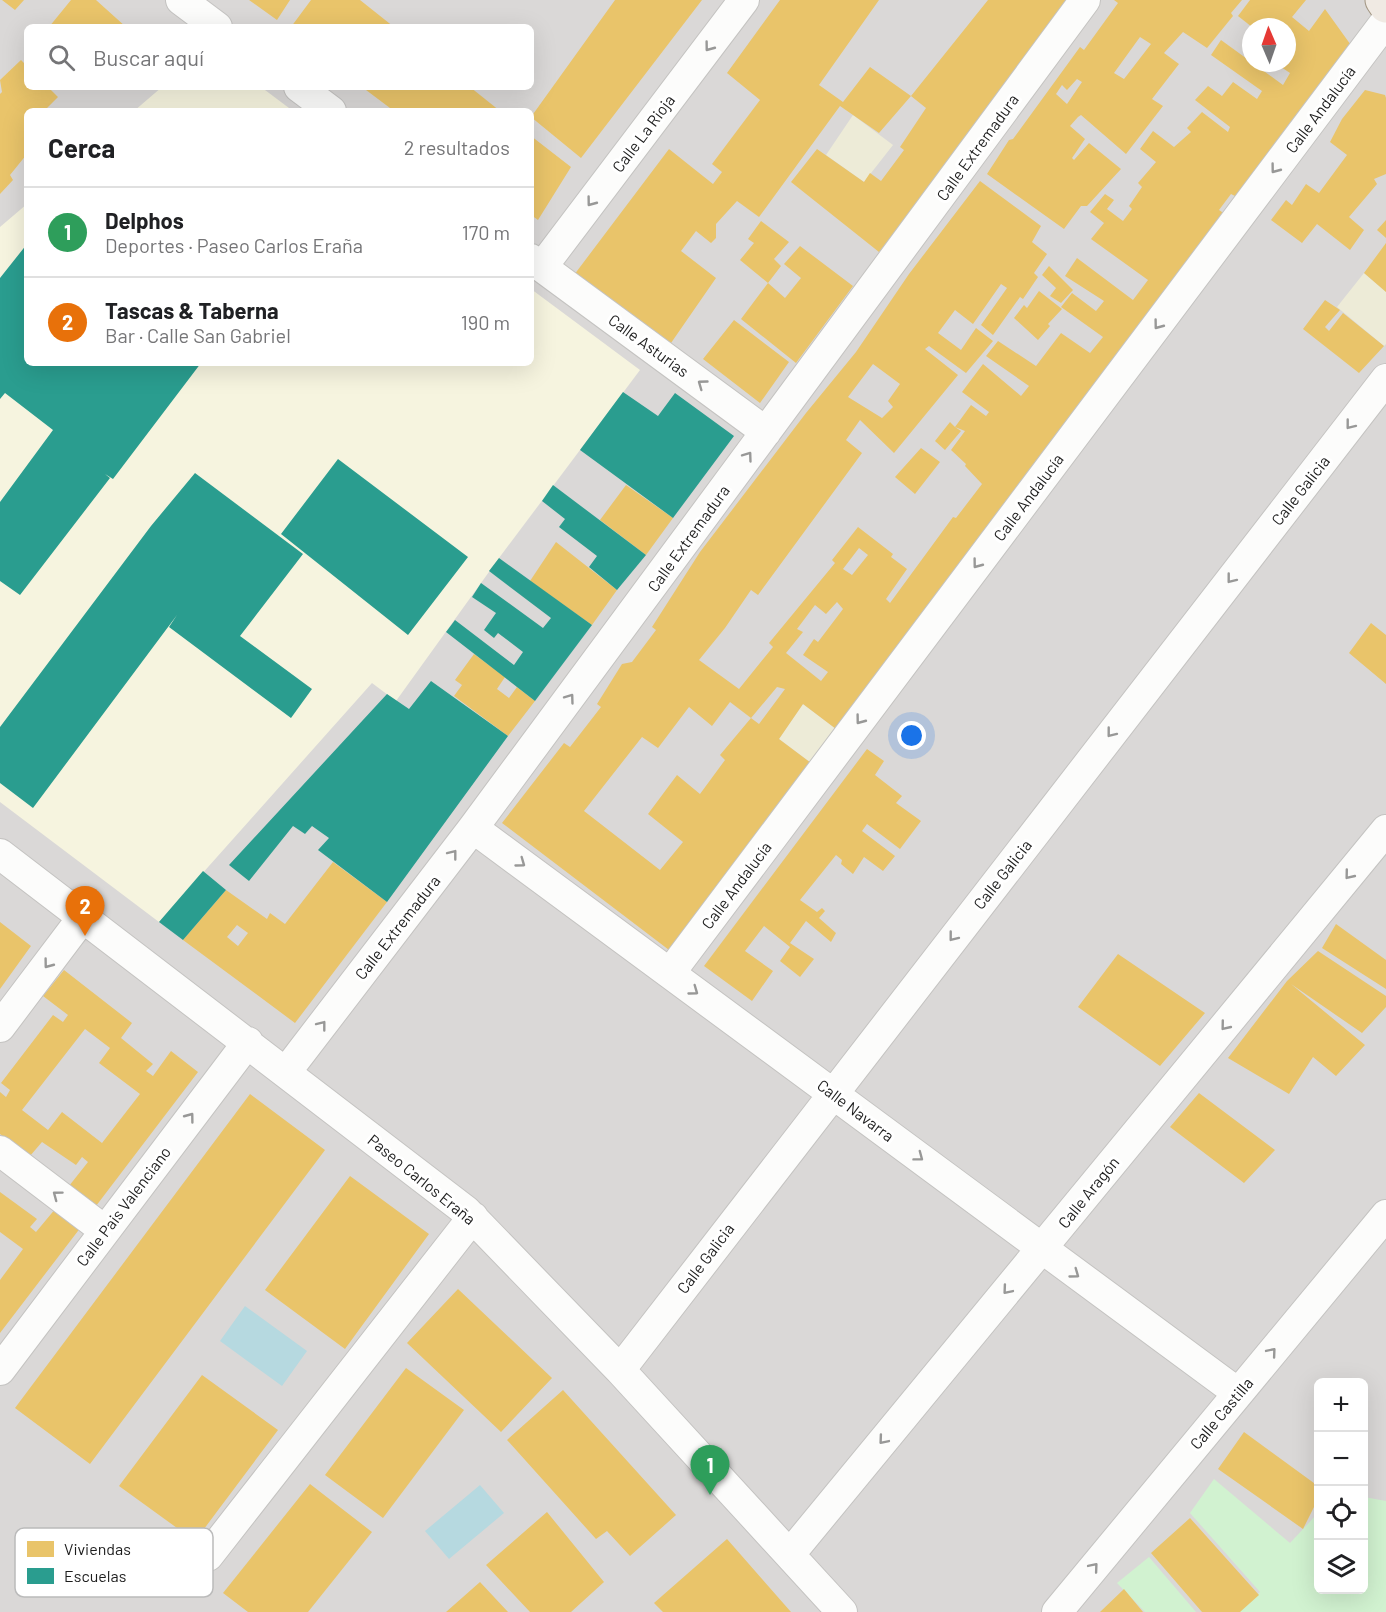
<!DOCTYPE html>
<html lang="es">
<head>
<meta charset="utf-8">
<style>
  body { margin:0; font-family:Barlow,sans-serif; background:#f6f6f6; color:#202124 }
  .controls { position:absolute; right:18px; bottom:18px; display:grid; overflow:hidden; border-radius:9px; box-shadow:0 6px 24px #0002 }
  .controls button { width:54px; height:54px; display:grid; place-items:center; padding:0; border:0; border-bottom:2px solid #e0e0e0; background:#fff; color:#202124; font:30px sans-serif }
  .compass { position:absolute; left:1242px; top:18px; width:54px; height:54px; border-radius:50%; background:#fff; box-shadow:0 6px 24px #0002; rotate:358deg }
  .you { position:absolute; left:912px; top:736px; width:21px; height:21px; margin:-15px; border:4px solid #fff; border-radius:50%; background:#1a73e8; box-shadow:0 0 0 9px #1a73e833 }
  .badge { display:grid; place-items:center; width:39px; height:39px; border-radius:50%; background:#d93025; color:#fff; font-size:20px; font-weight:700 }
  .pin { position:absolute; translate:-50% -50px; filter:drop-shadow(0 2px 3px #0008) }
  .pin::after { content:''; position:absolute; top:32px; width:21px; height:18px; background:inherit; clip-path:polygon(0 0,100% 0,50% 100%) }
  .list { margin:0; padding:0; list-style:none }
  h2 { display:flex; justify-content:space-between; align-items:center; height:78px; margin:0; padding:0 24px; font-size:26px }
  h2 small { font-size:20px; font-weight:400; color:#757577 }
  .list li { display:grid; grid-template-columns:39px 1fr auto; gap:18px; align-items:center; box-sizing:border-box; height:90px; padding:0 24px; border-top:2px solid #e0e0e0 }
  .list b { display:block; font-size:22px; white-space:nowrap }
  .list p { margin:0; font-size:20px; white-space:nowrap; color:#757577 }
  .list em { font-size:20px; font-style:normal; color:#757577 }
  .icon { flex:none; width:33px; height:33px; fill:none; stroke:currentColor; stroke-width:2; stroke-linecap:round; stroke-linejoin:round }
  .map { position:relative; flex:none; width:1386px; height:1612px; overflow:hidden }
  .search { position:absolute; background:#fff; box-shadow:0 6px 24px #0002; left:24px; top:24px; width:510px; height:66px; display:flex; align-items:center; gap:15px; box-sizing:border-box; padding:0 21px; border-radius:9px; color:#757577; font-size:22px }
  .panel { position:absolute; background:#fff; box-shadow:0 6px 24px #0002; left:24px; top:108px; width:510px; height:258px; border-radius:9px }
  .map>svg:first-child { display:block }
  .residential { fill:#dad8d7; fill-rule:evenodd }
  .education { fill:#f6f4df }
  .farmland { fill:#edebd7 }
  .park { fill:#d1f2d0 }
  .water { fill:#b6d9e0 }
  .homes { fill:#e9c46a; fill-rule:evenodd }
  .schools { fill:#2a9d8f }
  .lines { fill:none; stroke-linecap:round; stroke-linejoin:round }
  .street-casing { stroke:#c4c3c1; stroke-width:32 }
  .primary-casing { stroke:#a19581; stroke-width:35 }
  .street { stroke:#fcfcfb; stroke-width:30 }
  .primary { stroke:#f0eae3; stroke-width:33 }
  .oneway { stroke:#989897 }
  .labels { text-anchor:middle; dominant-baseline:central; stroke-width:6; stroke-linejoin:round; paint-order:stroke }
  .street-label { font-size:16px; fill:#1d1d1d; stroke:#fff }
  .key { fill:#fff; stroke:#bbb; stroke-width:1.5 }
  .key-label { font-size:16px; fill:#1d1d1d }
</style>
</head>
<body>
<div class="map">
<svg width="1386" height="1612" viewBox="0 0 1386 1612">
  <rect width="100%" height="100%" fill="#ebe8e5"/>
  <path class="residential" d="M0,0H1386V1612H0ZM27,27H531V87H27ZM1251,27H1287V63H1251ZM27,111H531V363H27ZM1318,1382H1364V1590H1318Z"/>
  <path class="education" d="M162,87H261L293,111H134Z
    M27,204V363H531V289L640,370L499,558L396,701L372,683L159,922L0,802V227Z"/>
  <path class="farmland" d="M853,115L893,145L864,182L826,155Z
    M1364,273L1386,292V344L1384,346L1337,307Z
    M803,704L840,732L815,766L779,739Z"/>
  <path class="park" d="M1214,1479L1290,1543L1318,1513V1590H1364V1497L1386,1501V1612H1239L1260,1592L1190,1513Z
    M1149,1557L1196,1612H1145L1117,1583Z"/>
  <path class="water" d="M245,1306L307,1351L282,1386L220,1341Z
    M480,1485L504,1513L449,1559L425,1531Z"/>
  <path class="homes" d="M2,0H24L15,10Z
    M71,0H96L126,27H49Z
    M249,0H290L277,20Z
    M311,0H360L394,27H291Z
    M615,0H702L581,158L531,117Z
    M780,0H879L819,85L843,102L870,67L911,96L879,133L840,106L759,217L737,201L716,224V238L711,243L696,231L681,251L716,278L671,343L574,275L669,149L713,184L722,172L712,164L760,100L727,73Z
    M988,0H1069L940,175L879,252L791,182L817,149L864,182L870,173L881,181L904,150L900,147L926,108L911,96Z
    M1114,0H1242L1231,13L1233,16L1207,48L1183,32L1164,53L1179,64L1152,99L1163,106L1126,154L1081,115L1078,117L1070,126L1085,139L1072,158L1074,160L1089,143L1121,169L1087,206H1081L1064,229L987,174L1009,140L1013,139L1080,47L1084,50L1118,3ZM1140,37L1151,44L1124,79L1114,73ZM1077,79L1082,82L1067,104L1056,94L1062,85L1067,90Z
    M1250,0H1306L1292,17L1309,31L1325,9L1353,48L1282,140L1235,196L1231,194L1219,210L1225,214L840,732L803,704L779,739L815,766L673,953L502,823L564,743L570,747L601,707L597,704L622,664L632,662L656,630L652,627L700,552L806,413L856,352L909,274L980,181L1041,226L1032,242L1047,254L1034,273L1038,277L1023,299L1020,297L993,335L981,325L1007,288L1001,284L973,324L955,310L938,333L961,350L976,328L993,341L966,373L929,346L925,349L958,375L894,453L860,420L846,440L862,453L758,595L751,590L725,628L699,660L739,689L773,647L769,643L835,563L832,560L858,527L893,554L891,557L907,569L886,599L890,603L953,517L956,518L982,484L965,466L966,464L951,450L965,431L955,427L961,431L945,450L935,441L950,422L955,427L971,405L986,416L989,412L962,392L983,364L1021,396L1029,386L986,356L998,341L1036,366L1061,333L1090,353L1103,337L1061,307L1072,293L1096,311L1104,301L1065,276L1077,258L1133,300L1148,280L1091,239L1104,223L1090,212L1105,194L1114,200L1107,209L1123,221L1132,209L1129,206L1142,187L1138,183L1156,162L1140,149L1153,131L1174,147L1191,132L1187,128L1202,112L1228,132L1230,127L1195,100L1208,86L1222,96L1233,82L1257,99L1262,91L1211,55L1221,40L1283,85L1290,73L1275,63H1287V27H1252L1238,16ZM873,364L900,384L888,401L893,407L882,418L848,397ZM859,548L868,555L852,575L843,569ZM837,602L843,609L818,642L814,639L803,655L828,672L821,681L786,653L803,632L797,629L815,605L826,614ZM777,687L785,689L759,724L751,718L720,755L725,760L700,794L677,775L648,814L683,842L660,870L584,811L642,737L658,748L689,707L712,726L730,702L751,718Z
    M21,60L27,66V87H48L58,97L44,111H27V154L10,175L13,180L0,194V94L2,92L0,80Z
    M362,87H470L500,111H394Z
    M1365,90L1385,95L1386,98V174L1374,179L1377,184L1349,217L1364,230L1350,250L1317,224L1302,243L1271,220L1286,200L1292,205L1306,184L1319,193L1347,155L1330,142L1342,119Z
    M531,136L571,167L538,220L531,215Z
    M1386,220V238L1377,230Z
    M761,221L789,242L774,259L781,266L768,283L740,260L754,243L748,239Z
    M1386,243V292L1364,273Z
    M800,246L853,286L796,363L741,319L768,283L785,298L801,278L784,264Z
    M1049,266L1073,290L1061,303L1050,296L1056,288L1042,275Z
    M1039,291L1062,309L1048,324L1050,326L1038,340L1014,318L1024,305L1027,308Z
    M1325,300L1340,310L1325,327L1329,331L1343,313L1384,346L1359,373L1303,329Z
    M734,320L789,362L760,403L703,359Z
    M921,448L940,462L915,494L895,477Z
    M626,485L673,518L646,555L600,520Z
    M556,542L617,590L592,625L530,581Z
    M1371,623L1386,635V684L1349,653Z
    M474,654L505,677L497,689L509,698L517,687L535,701L508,736L454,696L462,685L455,680Z
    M867,749L884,761L875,775L902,796L896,803L921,821L900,849L867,824L862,831L895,856L883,871L864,857L853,874L841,864L842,860L836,855L800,900L817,912L822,908L825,911L819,918L836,933L831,942L806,921L790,943L814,959L800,977L780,961L790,947L764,926L745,951L773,971L752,1001L704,966Z
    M333,862L387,902L295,1023L183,940L226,890L267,919L270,913L285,924ZM237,925L248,933L238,946L227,937Z
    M0,922L31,946L0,989Z
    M1336,924L1386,960V989L1322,948Z
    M1318,951L1386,996V1007L1362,1033L1291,984L1365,1045L1336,1076L1313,1057L1289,1094L1228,1058L1287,981Z
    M1118,954L1205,1013L1160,1066L1078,1007Z
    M64,970L132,1023L121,1038L153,1064L146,1071L153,1076L171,1051L198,1072L96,1206L69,1186L88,1162L82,1157L76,1165L42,1142L30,1156L0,1134V1092L6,1097L10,1090L1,1083L53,1015L63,1022L68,1015L43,996ZM85,1029L110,1048L99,1063L140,1094L102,1143L62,1112L48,1130L22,1110Z
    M1199,1093L1275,1150L1244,1183L1170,1127Z
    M250,1094L325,1150L90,1464L15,1408Z
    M350,1176L429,1234L345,1349L265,1290Z
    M0,1192L37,1219L30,1227L36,1232L56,1208L81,1227L0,1333V1280L23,1249L0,1232Z
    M458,1289L552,1378L501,1432L407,1343Z
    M406,1368L464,1410L383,1518L325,1475Z
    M202,1375L278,1430L195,1541L119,1486Z
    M563,1390L676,1515L630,1556L607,1531L596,1539L507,1440Z
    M1244,1432L1318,1486V1499L1303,1529L1218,1469Z
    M310,1484L372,1532L308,1612H248L223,1593Z
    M547,1512L604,1582L571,1612H530L486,1565Z
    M1190,1518L1259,1595L1240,1612H1202L1151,1553Z
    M727,1539L791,1612H663L654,1603Z
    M480,1582L508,1612H446Z
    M1124,1589L1143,1612H1100Z"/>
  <path class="schools" d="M27,244V363H201L113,479L105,474L110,478L20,595L0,581V502L53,430L5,393L0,399V278Z
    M623,392L658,416L675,393L734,436L673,518L580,450Z
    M338,459L468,557L408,635L281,534Z
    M195,473L303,554L240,636L312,689L291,718L169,627L177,615L33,808L0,783V727L151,526Z
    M553,485L646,555L617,590L589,567L597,556L559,527L565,519L542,501Z
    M499,558L592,625L535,701L446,632L455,620L514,665L523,652L498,633L494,638L484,630L496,613L472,597L481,583L543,628L551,618L489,571Z
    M431,681L508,736L387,902L318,850L329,838L312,826L305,834L293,826L249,881L229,865L387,694L409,709Z
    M203,871L226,890L183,940L159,922Z"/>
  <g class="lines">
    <defs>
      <path id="street" d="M181,0L217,27
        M299,87L331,111
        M531,259L766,432
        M542,267L744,0
        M473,828L1238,1393
        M0,854L466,1211L620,1370L842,1612
        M670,973L1386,21
        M0,1027L83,917
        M286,1072L473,828L1085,0
        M0,1151L104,1230
        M0,1370L248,1042
        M620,1370L1386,379
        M790,1554L1386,830
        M208,1556L473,1217
        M1057,1612L1386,1215"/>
      <path id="primary" d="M1382,0L1386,6"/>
    </defs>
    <use href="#street" class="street-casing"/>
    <use href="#primary" class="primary-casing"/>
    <use href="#street" class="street"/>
    <use href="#primary" class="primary"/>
  </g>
  <defs><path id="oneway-chevron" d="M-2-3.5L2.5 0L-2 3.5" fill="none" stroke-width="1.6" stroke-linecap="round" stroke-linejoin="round" transform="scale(1.5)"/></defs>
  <g class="oneway">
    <use href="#oneway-chevron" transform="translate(709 47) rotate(127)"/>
    <use href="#oneway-chevron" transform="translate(1275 169) rotate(127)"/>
    <use href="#oneway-chevron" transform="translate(591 202) rotate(127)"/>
    <use href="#oneway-chevron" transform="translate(1158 325) rotate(127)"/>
    <use href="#oneway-chevron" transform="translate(702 384) rotate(-144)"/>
    <use href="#oneway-chevron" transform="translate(1350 425) rotate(128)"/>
    <use href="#oneway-chevron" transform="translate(748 456) rotate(-54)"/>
    <use href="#oneway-chevron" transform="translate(977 564) rotate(127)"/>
    <use href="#oneway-chevron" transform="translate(1231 579) rotate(128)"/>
    <use href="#oneway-chevron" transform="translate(570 698) rotate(-54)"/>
    <use href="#oneway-chevron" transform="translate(860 720) rotate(127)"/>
    <use href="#oneway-chevron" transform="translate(1111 733) rotate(128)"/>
    <use href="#oneway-chevron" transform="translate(453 854) rotate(-52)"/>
    <use href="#oneway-chevron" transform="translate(521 863) rotate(36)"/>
    <use href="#oneway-chevron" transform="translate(1349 875) rotate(129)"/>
    <use href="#oneway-chevron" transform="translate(953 937) rotate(128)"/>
    <use href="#oneway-chevron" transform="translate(48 964) rotate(127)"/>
    <use href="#oneway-chevron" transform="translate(694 991) rotate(36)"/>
    <use href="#oneway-chevron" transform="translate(322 1025) rotate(-52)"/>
    <use href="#oneway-chevron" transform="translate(1225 1026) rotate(129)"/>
    <use href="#oneway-chevron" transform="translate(190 1117) rotate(-53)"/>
    <use href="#oneway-chevron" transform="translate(919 1157) rotate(37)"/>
    <use href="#oneway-chevron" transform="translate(57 1195) rotate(-143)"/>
    <use href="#oneway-chevron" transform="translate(1075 1274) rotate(36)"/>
    <use href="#oneway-chevron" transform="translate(1007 1290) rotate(130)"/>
    <use href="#oneway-chevron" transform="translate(1272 1352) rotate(-50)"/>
    <use href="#oneway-chevron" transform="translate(883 1440) rotate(130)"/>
    <use href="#oneway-chevron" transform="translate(1094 1567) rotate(-50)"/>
  </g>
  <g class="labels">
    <g class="street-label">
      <text transform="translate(1320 109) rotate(-53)">Calle Andalucía</text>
      <text transform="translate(643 133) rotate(-53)">Calle La Rioja</text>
      <text transform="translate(977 147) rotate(-54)">Calle Extremadura</text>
      <text transform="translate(649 345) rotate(36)">Calle Asturias</text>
      <text transform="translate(1300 490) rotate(-52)">Calle Galicia</text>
      <text transform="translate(1028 497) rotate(-53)">Calle Andalucía</text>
      <text transform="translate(688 538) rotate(-54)">Calle Extremadura</text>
      <text transform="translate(1002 874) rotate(-52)">Calle Galicia</text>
      <text transform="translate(736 885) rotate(-53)">Calle Andalucía</text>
      <text transform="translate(397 927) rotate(-52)">Calle Extremadura</text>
      <text transform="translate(856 1110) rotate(37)">Calle Navarra</text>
      <text transform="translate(422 1179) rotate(39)">Paseo Carlos Eraña</text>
      <text transform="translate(1088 1192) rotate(-51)">Calle Aragón</text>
      <text transform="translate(123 1206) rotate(-53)">Calle Pais Valenciano</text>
      <text transform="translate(705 1258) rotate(-53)">Calle Galicia</text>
      <text transform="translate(1221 1413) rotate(-50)">Calle Castilla</text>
    </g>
  </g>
  <rect x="15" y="1528" width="198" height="69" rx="9" class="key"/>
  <rect x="27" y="1541" width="27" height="16" fill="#e9c46a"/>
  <rect x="27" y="1568" width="27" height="16" fill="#2a9d8f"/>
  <g class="key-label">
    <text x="64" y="1555">Viviendas</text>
    <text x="64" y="1582">Escuelas</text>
  </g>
</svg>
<div class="controls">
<button>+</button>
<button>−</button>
<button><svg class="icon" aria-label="locate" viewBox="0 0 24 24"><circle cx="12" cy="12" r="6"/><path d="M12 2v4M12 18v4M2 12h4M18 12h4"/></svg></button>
<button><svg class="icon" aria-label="layers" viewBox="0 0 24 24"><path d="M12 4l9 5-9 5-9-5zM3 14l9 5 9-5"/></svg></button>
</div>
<svg class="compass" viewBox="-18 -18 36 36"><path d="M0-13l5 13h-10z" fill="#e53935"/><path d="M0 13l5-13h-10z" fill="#757577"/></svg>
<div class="you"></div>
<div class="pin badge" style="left:710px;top:1495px;background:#2e9e5b">1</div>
<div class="pin badge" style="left:85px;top:936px;background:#e8710a">2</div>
<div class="search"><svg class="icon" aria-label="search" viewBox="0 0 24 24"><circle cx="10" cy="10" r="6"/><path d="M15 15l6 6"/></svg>Buscar aquí</div>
<section class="panel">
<h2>Cerca<small>2 resultados</small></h2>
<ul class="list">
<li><span class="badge" style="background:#2e9e5b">1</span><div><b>Delphos</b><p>Deportes · Paseo Carlos Eraña</p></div><em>170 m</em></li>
<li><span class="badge" style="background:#e8710a">2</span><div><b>Tascas &amp; Taberna</b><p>Bar · Calle San Gabriel</p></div><em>190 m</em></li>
</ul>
</section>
</div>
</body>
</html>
